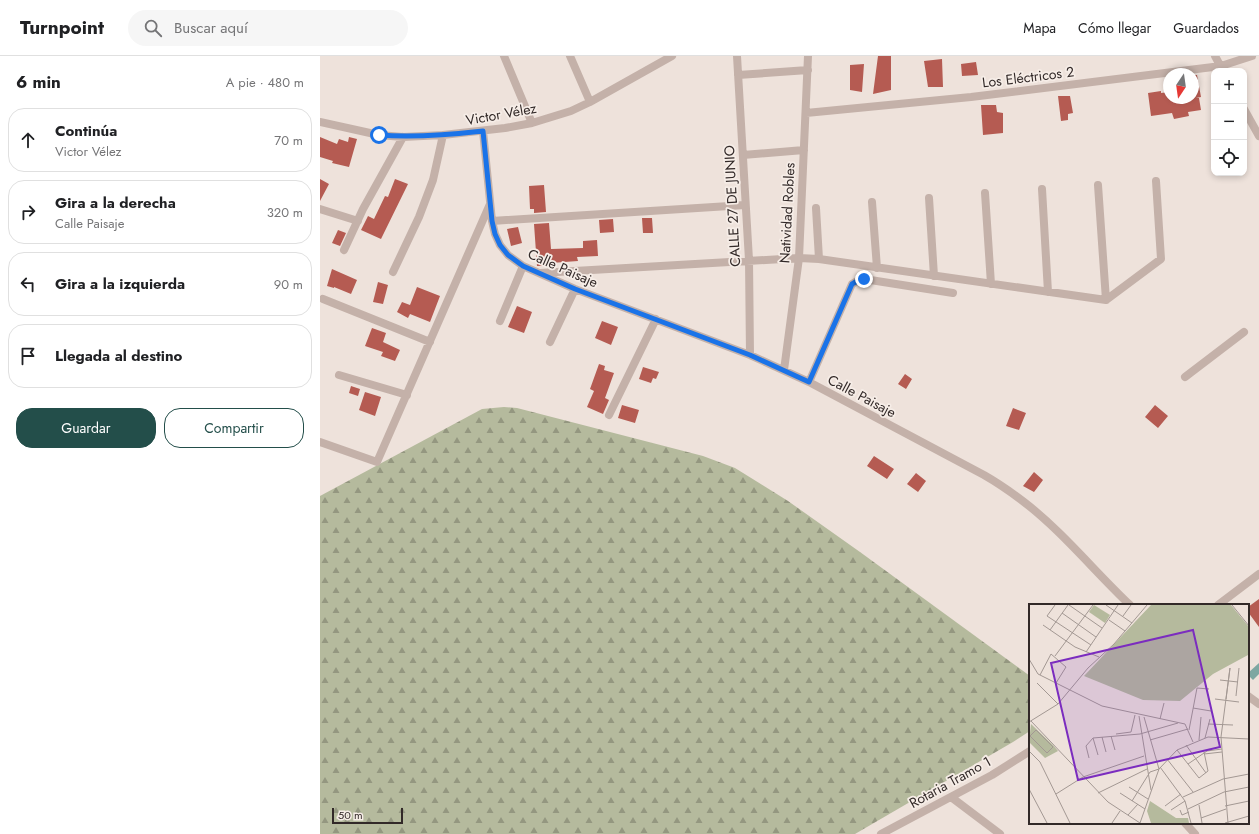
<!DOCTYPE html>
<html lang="es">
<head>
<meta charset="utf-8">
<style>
  body { margin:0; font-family:Jost,sans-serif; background:#f6f6f6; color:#202124 }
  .controls { position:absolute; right:12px; top:12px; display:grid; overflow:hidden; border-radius:8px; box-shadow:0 2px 6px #0003 }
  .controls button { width:36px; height:36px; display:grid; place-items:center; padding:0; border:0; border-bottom:1px solid #e0e0e0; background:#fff; color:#202124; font:20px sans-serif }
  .compass { position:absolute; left:843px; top:12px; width:36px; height:36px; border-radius:50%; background:#fff; box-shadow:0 2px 6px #0003; rotate:193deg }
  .scale { position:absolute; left:12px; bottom:10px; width:71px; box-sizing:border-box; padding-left:4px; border:2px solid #322928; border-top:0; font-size:11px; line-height:14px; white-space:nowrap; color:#322928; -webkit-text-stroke:3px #f6ede7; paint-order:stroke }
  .stop { position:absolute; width:12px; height:12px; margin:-9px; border:3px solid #1a73e8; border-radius:50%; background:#fff }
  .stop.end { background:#1a73e8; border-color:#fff; box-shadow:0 1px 4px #0008 }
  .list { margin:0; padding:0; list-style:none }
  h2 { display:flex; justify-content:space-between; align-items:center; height:52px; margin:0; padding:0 16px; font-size:17px }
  h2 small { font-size:13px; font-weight:400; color:#757577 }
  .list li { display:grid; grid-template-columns:26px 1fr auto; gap:12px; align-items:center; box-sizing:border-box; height:64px; margin:0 8px 8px; padding:0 8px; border:1px solid #e0e0e0; border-radius:16px }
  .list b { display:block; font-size:15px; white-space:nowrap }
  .list p { margin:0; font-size:13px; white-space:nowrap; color:#757577 }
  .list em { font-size:13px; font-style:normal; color:#757577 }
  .actions { display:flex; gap:8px; padding:12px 16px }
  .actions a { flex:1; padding:9px 0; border:1px solid #234e4a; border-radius:16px; text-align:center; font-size:14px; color:#234e4a }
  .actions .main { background:#234e4a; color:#fff }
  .icon { flex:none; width:22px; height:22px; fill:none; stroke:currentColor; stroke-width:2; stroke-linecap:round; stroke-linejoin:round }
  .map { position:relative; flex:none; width:939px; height:778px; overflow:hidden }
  header { display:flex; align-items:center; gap:24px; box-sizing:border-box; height:56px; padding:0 20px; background:#fff; border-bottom:1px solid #e0e0e0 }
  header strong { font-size:19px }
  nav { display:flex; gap:22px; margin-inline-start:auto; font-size:14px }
  .search { width:280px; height:36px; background:#f6f6f6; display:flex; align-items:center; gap:10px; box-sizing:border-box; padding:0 14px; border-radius:22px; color:#757577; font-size:15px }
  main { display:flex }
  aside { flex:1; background:#fff }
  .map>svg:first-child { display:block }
  .forest { fill:url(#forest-firs) }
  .water { fill:#7ea7a2 }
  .building { fill:#b55b52 }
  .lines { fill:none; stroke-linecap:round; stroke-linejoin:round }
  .street { stroke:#c4b1a9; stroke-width:8 }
  .route { stroke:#1a73e8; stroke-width:5 }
  .labels { text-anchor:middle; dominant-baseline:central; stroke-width:3.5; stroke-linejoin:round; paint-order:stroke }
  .street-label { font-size:14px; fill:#322928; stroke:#f6ede7 }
  .inset-road { fill:none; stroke:#a39893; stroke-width:1 }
  .view { fill:#7b2cbf; fill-opacity:0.15; stroke:#7b2cbf; stroke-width:2 }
  .inset-edge { fill:none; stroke:#322928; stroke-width:2 }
</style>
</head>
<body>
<header>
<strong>Turnpoint</strong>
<div class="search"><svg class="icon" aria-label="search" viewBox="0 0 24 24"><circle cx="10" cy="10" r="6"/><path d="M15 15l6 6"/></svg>Buscar aquí</div>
<nav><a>Mapa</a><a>Cómo llegar</a><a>Guardados</a></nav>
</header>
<main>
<aside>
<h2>6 min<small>A pie · 480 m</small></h2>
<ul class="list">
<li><svg class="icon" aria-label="ahead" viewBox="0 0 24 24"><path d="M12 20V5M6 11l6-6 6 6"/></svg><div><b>Continúa</b><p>Victor Vélez</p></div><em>70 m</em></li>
<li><svg class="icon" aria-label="right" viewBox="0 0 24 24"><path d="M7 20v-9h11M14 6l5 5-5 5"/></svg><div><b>Gira a la derecha</b><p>Calle Paisaje</p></div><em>320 m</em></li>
<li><svg class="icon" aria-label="left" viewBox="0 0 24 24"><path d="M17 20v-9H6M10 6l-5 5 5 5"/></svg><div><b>Gira a la izquierda</b></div><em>90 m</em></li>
<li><svg class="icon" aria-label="arrive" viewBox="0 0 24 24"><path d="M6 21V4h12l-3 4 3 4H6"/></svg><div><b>Llegada al destino</b></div></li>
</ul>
<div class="actions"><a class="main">Guardar</a><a>Compartir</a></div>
</aside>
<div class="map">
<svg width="939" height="778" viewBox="0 0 939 778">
  <defs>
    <pattern id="forest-firs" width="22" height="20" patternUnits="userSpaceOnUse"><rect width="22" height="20" fill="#b5ba9d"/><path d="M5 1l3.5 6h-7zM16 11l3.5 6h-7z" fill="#949780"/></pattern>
  </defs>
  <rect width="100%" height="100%" fill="#eee2db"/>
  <path class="forest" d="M184,351L197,352L383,400L415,412L468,445L540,496L710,620V675L693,686L535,778H0V440L162,353Z"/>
  <path class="water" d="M939,607V618L933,624L928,619V617Z"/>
  <path class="building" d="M558,0H571V34L553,38Z
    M622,3L623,31H608L604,5Z
    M656,6L658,19L642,20L641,8Z
    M544,8L542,36L530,34V9Z
    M873,19H877L881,41L876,42H879L881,54L868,56L869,60L854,63L852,57L831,60L828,37L841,35V37L849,36V42H873Z
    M738,40H750L753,57L748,58V64L741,65Z
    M661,49H676L677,56L683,57V77L663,79Z
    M0,81L17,88L19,83L28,86L29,81L37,83L29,111L12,107L13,105L0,101Z
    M0,123L9,128L0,145Z
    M75,123L88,128L61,183L41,174L48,160L54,163L65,140L68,141Z
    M224,129L226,156L214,157V153H210L209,130Z
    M322,162H332L333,177H323Z
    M293,163L294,176L280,177L279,164Z
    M229,167L231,193L263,192V185L277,184L278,200L257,201L258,205L231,207V210H217L214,168Z
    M198,171L202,187L191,190L187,173Z
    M18,174L26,177L20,190L12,187Z
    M12,213L37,224L31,238L14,231V232L7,230Z
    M58,226L68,229L63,248L53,246Z
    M97,231L120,240L110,266L90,258L88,262L77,256L82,246L90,249Z
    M197,250L212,256L204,277L188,271Z
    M282,265L298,271L291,289L275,282Z
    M52,272L66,277L63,286L80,294L75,305L61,300L63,296L45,290Z
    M279,308L285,310L284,314L294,317L285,342L289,344L283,358L267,351L274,335L270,333Z
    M323,311L339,316L336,323L333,322L331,327L319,323Z
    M585,318L592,323L586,333L578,328Z
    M31,330L40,333L38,340L29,337Z
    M45,336L61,341L55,360L39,354Z
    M302,349L319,354L315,367L298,362Z
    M835,349L848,360L838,372L825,361Z
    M693,352L706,357L699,374L686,370Z
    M554,400L574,413L567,423L547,410Z
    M714,416L723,424L714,436L703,430Z
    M596,417L606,425L598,436L587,428Z
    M939,543V571L928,556V551Z"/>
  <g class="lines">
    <path class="street" d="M184,0L212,67
      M250,0L270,46
      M417,0L429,204L430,299
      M895,0L902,13
      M418,19L488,14
      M924,53L939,80
      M486,57L651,41L901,10L932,0
      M0,66L59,79L83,81L123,79L185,72L212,67L251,55L270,46L352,0
      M163,75L172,165L175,178L180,189L188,199L203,210L255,233L430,299L489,326L664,419C678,427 691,436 704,446C742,475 775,516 810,549
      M423,99L484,94
      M778,129L786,244
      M722,133L728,236
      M665,137L671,228
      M609,142L614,220
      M552,146L557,212
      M496,152L499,203
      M0,153L38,165
      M172,165L425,149
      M24,194L43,153L83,81
      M73,216L99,161L113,124L123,79
      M220,217L479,202L499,203L786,244L841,203L836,125
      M3,243L110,286
      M180,265L203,210
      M230,286L255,233
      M464,314L479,202L488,0
      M19,319L87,339
      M865,321L924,276
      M489,326L532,228L539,224L544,223L633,237
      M289,359L336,263
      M0,386L57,406L170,148
      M898,549L939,518
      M928,640L939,648
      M631,741L680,778
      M865,767L875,778
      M561,778L672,719L710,695"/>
  </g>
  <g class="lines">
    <path class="route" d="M59,79C94,82 128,79 163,75L172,165L175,178L180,189L188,199L203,210L255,233L430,299L489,326L532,228L539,224L544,223"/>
  </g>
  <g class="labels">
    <g class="street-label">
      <text transform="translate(708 21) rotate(-7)">Los Eléctricos 2</text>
      <text transform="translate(181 58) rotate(-10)">Victor Vélez</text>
      <text transform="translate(412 150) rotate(-93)">CALLE 27 DE JUNIO</text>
      <text transform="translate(467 157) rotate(-87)">Natividad Robles</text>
      <text transform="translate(243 212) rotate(24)">Calle Paisaje</text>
      <text transform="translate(542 340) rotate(28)">Calle Paisaje</text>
      <text transform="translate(630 726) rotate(-29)">Rotaria Tramo 1</text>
    </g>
  </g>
  <g transform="translate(709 548)">
    <rect width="220" height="220" fill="#eee2db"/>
    <path d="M2,120L24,141L29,147L16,154L0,138ZM121,197L147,214H159L160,219H122L118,207Z" fill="#b5ba9d"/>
    <path d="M122,1H202L220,23L219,51L184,70L151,97L114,96L55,72Z" fill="#b5ba9d"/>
    <path d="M65,1L81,11L76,19L60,8Z" fill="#b5ba9d"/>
    <path class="inset-road" d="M26,1L18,12L62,41M40,1L73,24M77,1L103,19M203,1L220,22M33,9L67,33M94,12L102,1M80,16L96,27M14,21L46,43L70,53M21,26L39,1M57,48L89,1M26,52L64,1M0,55L9,70L73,102L156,120L164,138M11,71L22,50L37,63L27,79M191,76L209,78M8,79L29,100M207,92L210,64M186,95L210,98M197,95L201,64M164,104L182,107M110,112L122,186M131,115L135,99M2,117L79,198L111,219M0,118L29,100L59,64L85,40L118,1M179,120L204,121M7,126L24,143L18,149L1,132ZM160,126L168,84L180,85M87,130L102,128L106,111M82,132L86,146M73,133L77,148M64,134L69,151M176,134L181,115M121,136L159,125M170,136L172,113M157,141L177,169M148,146L170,174L179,167L175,148M0,147L11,158L41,219M175,150L193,148M60,154L57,142L64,134L111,130L149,119M138,155L164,188M159,160L178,147L193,145M131,163L156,197L162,219M100,183L119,195M0,185L18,219M69,189L118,165M91,189L116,205M27,190L54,173L115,152M154,193L194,175L220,170M103,197L121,168L130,165L115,113M170,201L173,219M136,202L152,190M196,202L220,197M159,205L195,188L220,183M142,206L156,197M151,206L153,211L160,208M99,211L109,200M172,214L197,205M83,219L91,207M111,219L130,165L148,146L179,133L220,135M196,219L220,212M199,219L192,133L201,64"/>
    <path class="view" d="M164,26L191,143L49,176L22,59Z"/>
    <rect width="220" height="220" class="inset-edge"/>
  </g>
</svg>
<div class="controls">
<button>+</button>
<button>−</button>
<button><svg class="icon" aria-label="locate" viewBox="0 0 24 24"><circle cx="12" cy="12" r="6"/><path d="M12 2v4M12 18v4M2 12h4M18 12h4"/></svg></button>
</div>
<svg class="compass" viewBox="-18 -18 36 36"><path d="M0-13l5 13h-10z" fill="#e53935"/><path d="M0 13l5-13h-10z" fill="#757577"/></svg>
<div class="scale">50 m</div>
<div class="stop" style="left:59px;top:79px"></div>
<div class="stop end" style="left:544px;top:223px"></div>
</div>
</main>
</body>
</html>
